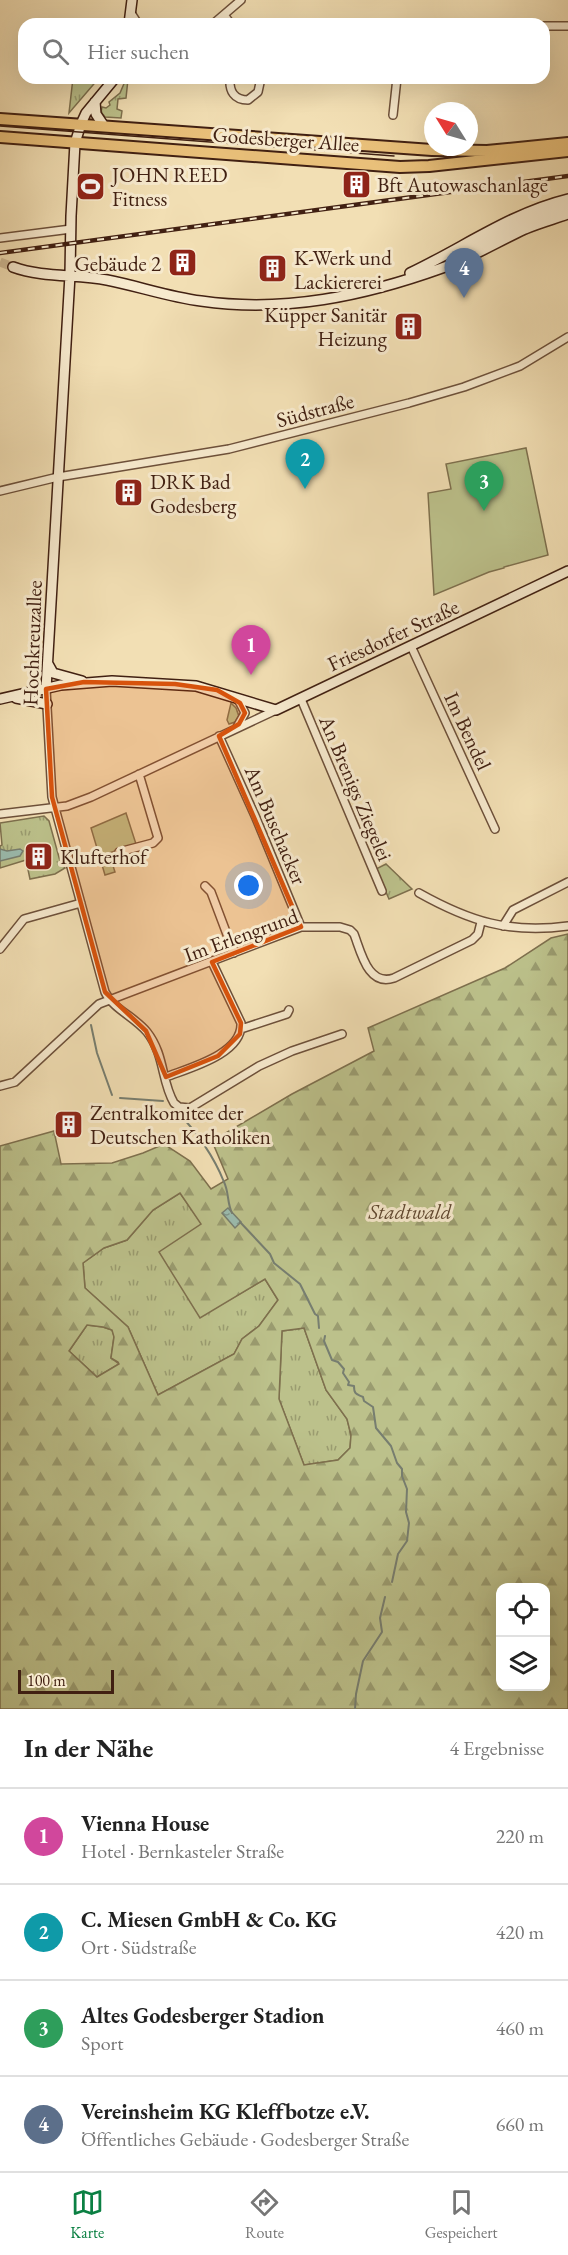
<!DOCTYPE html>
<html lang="de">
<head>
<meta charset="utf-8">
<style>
  body { margin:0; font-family:"EB Garamond",serif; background:#f6f6f6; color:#222 }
  .controls { position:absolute; right:18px; bottom:18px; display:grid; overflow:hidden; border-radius:12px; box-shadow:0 6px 24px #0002 }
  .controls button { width:54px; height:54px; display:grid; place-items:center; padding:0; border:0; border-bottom:2px solid #e0e0e0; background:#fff; color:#222; font:30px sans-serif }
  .compass { position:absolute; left:424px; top:102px; width:54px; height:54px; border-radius:50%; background:#fff; box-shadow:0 6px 24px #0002; rotate:307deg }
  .scale { position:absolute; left:18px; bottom:15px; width:96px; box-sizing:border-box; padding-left:6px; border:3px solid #412012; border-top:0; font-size:16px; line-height:21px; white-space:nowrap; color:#412012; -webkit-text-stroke:4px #f7eace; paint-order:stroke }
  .you { position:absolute; left:249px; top:886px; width:21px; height:21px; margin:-15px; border:4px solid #fff; border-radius:50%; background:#1a73e8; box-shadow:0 0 0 9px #1a73e833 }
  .badge { display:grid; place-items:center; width:39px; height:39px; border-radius:50%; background:#0b8043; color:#fff; font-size:20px; font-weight:700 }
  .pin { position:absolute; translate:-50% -50px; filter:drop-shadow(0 2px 3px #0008) }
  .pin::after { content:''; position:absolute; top:32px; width:21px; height:18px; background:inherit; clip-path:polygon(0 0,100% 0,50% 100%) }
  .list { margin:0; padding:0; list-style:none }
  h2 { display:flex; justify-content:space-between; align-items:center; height:78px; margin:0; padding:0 24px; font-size:26px }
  h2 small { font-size:20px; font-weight:400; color:#767676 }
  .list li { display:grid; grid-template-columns:39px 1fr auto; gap:18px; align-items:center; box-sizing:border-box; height:96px; padding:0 24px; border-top:2px solid #e0e0e0 }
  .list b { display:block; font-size:22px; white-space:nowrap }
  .list p { margin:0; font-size:20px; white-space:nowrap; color:#767676 }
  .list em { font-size:20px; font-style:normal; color:#767676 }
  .icon { flex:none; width:33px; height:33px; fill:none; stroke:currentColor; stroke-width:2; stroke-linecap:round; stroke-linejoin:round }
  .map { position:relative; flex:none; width:568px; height:1709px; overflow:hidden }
  .search { position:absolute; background:#fff; box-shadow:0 6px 24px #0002; left:18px; right:18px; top:18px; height:66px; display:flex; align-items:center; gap:15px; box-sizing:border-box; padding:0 21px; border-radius:18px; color:#767676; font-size:22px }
  .sheet { height:462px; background:#fff }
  nav { display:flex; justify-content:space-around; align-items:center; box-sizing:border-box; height:84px; border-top:2px solid #e0e0e0; background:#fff; font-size:16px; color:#767676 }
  nav a { display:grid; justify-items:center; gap:3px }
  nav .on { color:#0b8043 }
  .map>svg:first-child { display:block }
  .grass { fill:url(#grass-tufts); stroke:#7e704e; stroke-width:1.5 }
  .forest { fill:url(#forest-firs); stroke:#7e704e; stroke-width:1.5; fill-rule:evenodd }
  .garden { fill:#bcc18b; stroke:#7e704e; stroke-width:1.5 }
  .water { fill:url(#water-ripples); stroke:#777e70; stroke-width:1.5 }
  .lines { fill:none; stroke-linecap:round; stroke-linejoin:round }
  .stream { stroke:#777e70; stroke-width:2 }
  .secondary-tunnel { stroke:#cfb994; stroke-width:9; stroke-dasharray:9 4.5; stroke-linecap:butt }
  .street-casing { stroke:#6d503a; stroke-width:10 }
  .secondary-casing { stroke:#412012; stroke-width:12 }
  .primary-casing { stroke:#412012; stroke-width:14 }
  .street { stroke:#f7eace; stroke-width:7 }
  .secondary { stroke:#f7eace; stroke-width:9 }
  .primary { stroke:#e9c07a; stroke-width:10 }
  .tram { stroke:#412012; stroke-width:1.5 }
  .rail-casing { stroke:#412012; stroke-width:4.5 }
  .rail { stroke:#f7eace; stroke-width:2; stroke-dasharray:7; stroke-linecap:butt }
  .marked { fill:#d7530d; fill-opacity:0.2; stroke:#d7530d; stroke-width:4.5; stroke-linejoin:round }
  .labels { text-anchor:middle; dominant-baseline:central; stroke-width:6; stroke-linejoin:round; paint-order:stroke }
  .street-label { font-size:21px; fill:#412012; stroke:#f7eace }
  .poi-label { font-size:21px; fill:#412012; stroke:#f7eace; text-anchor:start }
  .park-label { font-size:21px; font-style:italic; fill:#604830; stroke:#f7eace }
</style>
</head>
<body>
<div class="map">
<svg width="568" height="1709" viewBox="0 0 568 1709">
  <defs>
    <pattern id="grass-tufts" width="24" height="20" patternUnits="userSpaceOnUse" patternTransform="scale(1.5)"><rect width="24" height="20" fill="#bcc18b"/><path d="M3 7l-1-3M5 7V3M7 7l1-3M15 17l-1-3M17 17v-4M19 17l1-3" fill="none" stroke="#9a9c70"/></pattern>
    <pattern id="forest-firs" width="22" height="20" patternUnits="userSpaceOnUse" patternTransform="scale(1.5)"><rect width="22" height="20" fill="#bcc18b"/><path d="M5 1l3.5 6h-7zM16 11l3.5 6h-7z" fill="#9a9c70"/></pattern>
    <pattern id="water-ripples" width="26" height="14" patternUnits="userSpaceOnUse" patternTransform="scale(1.5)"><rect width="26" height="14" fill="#9bbcaf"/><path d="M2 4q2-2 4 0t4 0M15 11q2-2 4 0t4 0" fill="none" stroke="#80988d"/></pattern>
  </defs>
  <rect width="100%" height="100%" fill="#f2dfb4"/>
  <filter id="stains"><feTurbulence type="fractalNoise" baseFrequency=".00333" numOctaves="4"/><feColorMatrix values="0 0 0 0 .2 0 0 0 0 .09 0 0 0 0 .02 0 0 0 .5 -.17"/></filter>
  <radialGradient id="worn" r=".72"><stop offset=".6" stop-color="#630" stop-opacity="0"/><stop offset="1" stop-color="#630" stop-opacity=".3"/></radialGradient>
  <path class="grass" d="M73,78H99L69,113Z
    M126,79H128L126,98L118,99L117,109L122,111L121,118L105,117L101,112L102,107L106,108L110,105L109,102L120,93Z
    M231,703L236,708L239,716L235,722L229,724L227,720Z
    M44,816L49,821L60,861L65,868L55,874L30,879L26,860L0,868V846L2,845L0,823Z
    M386,864L412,889L389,899L376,869Z
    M180,1193L202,1224L200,1317L265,1279L278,1300L259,1326L242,1339L234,1354L158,1395L128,1327L85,1288L83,1263L104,1248L127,1240L153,1210Z
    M87,1325L103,1327L112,1330L114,1336L111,1358L119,1364L97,1377L69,1351Z
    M304,1328L326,1390L347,1419L351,1435L350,1448L338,1460L304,1465L279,1399L282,1331Z"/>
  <path class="forest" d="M568,934V1709H0V1146L54,1131L61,1164L112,1163L143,1153L164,1144L190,1161L211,1189L228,1179L212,1141L292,1094L374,1051L368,1028L505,968L551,938ZM180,1193L201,1224L159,1252L200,1318L265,1279L278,1300L259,1326L242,1339L234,1354L158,1395L128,1327L85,1288L83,1263L104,1248L127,1240L153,1210ZM87,1325L103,1327L112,1330L114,1337L111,1358L118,1362L119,1364L97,1377L69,1351ZM304,1328L326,1390L347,1419L351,1435L350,1448L338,1460L304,1465L279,1399L282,1331ZM500,1588H546V1686H500Z"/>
  <path class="garden" d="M526,448L548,555L504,567V568L489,572L434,595L428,493L451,489L446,464Z
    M126,813L136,844L109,853L115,872L105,875L91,828Z"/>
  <path class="water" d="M0,849L7,851L20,849L23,851L20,856L0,861Z
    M228,1208L241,1222L235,1228L222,1213Z"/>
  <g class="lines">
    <path class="stream" d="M91,1025L97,1053L112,1095
      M120,1098L163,1101
      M174,1108C195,1130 213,1154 224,1182C229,1192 227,1203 232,1213
      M240,1222L270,1254L274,1263L300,1284L315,1314L318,1316L319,1328
      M325,1336L324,1341L332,1360L338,1362L344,1369L343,1373L349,1382L348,1385L354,1386C354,1395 357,1394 363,1397L364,1401L373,1407L376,1428L391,1446L397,1463L402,1469V1476L407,1489L406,1512L409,1523L407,1541L398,1554L392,1582
      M355,1709L356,1694L363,1661L382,1632L380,1618L385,1597"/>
    <path class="secondary-tunnel" d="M0,262L13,267"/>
    <defs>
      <path id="street" d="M131,13L138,24
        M224,15L231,24
        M213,24L241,0
        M544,26H568
        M230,78C229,91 234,100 248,100L258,92L261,78
        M393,115L397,78
        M0,238L71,229
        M0,491L58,477L229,449L409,403L464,387L520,366L568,337
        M411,646L495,829
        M46,689L52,797L105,992C113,1009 135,1017 147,1032C165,1055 161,1081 174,1103L179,1107L190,1108L259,1066L292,1051L342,1034
        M236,698L240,703L245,713L237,727
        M301,699L382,891
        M219,736L256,818L301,927
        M0,814L67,806L91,797L276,710
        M119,852L153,843L158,838L139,774
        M205,886L211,892L234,953
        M419,893C469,921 509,934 568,926
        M503,926L513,910L568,882
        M0,949L24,919L81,903
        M241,1029L287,1014L289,1010
        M166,1077C189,1068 243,1054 241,1023L212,962
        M0,1086L15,1082L99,1004L301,927H340L350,930L354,934C361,952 368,987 394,978L472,940L478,934L481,922"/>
      <path id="secondary" d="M129,24L132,0
        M95,102L96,114L104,126
        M462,253L521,222L568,206
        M13,267C43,278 76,274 107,280C138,286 169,297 201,301C284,313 364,296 442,268C471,258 497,242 525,229C539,223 554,219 568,214
        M410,273C463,248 511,213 568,199
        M48,664L53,673L82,681
        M46,689L70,275L71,216L75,143L81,124L86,113L115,78
        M16,698L47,704
        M0,699L61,685L112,681L196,686L276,710L568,571"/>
      <path id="primary" d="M0,119L432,150L487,151L568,143
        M0,137L400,167L429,166L568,151"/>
    </defs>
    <use href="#street" class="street-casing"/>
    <use href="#secondary" class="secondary-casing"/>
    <use href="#primary" class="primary-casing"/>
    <use href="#street" class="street"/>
    <use href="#secondary" class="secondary"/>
    <use href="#primary" class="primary"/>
    <path class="tram" d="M0,126L394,156"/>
    <defs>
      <path id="rail" d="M0,253L568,176"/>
    </defs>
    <use href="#rail" class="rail-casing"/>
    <use href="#rail" class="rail"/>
  </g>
  <path class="marked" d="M84,682L175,684L217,690L240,703L245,713L239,724L219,736L301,927L212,962L241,1023L240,1034L218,1056L166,1077L146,1031L105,992L52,797L46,689Z"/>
  <defs>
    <symbol id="building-square" viewBox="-11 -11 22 22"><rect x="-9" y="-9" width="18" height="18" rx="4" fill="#8f2418" stroke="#f7eace"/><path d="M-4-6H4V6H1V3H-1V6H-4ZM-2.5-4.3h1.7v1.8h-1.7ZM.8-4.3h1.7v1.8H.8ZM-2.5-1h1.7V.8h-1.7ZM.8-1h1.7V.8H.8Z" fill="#fff"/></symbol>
    <symbol id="stadium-square" viewBox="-11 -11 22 22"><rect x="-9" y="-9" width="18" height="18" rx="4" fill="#8f2418" stroke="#f7eace"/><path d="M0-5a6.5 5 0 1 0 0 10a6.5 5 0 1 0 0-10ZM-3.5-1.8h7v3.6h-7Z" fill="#fff"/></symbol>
  </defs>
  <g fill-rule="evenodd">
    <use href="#building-square" x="340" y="168" width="33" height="33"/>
    <use href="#stadium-square" x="74" y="170" width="33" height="33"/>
    <use href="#building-square" x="166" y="246" width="33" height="33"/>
    <use href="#building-square" x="256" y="252" width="33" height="33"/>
    <use href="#building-square" x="392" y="310" width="33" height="33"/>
    <use href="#building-square" x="112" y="476" width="33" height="33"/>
    <use href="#building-square" x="22" y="840" width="33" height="33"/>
    <use href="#building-square" x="52" y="1108" width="33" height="33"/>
  </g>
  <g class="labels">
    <g class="street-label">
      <text transform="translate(286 139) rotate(4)">Godesberger Allee</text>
      <text transform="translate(315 410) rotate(-15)">Südstraße</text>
      <text transform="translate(393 635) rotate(-25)">Friesdorfer Straße</text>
      <text transform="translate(32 643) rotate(-88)">Hochkreuzallee</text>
      <text transform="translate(468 731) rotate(65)">Im Bendel</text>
      <text transform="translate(356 788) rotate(67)">An Brenigs Ziegelei</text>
      <text transform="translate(276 825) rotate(67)">Am Buschacker</text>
      <text transform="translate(241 935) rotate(-20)">Im Erlengrund</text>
    </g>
    <g class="poi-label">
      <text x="112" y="174">JOHN REED<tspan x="112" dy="24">Fitness</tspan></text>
      <text x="377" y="184">Bft Autowaschanlage</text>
      <text x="294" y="257">K-Werk und<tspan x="294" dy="24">Lackiererei</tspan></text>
      <text x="161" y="263" text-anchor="end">Gebäude 2</text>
      <text x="387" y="314" text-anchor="end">Küpper Sanitär<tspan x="387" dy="24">Heizung</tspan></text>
      <text x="150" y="481">DRK Bad<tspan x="150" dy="24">Godesberg</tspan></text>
      <text x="60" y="856">Klufterhof</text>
      <text x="90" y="1112">Zentralkomitee der<tspan x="90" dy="24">Deutschen Katholiken</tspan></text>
    </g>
    <g class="park-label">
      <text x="410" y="1211">Stadtwald</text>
    </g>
  </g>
  <rect width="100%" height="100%" filter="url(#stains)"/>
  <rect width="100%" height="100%" fill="url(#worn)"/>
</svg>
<div class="controls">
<button><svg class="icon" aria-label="locate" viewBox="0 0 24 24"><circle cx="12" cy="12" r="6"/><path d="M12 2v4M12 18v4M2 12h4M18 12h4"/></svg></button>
<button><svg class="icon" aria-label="layers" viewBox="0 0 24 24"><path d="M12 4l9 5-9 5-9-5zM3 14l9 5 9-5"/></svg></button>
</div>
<svg class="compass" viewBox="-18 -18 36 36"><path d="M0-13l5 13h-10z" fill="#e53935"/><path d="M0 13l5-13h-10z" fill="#767676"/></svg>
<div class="scale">100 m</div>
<div class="you"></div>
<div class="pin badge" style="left:251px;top:675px;background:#d1479c">1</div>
<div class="pin badge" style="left:305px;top:489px;background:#0f9aa8">2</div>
<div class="pin badge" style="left:484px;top:511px;background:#2e9e5b">3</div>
<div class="pin badge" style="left:464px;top:298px;background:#5c6f8a">4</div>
<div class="search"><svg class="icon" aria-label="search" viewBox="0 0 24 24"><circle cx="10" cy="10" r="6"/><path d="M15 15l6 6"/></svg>Hier suchen</div>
</div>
<section class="sheet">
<h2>In der Nähe<small>4 Ergebnisse</small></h2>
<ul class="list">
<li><span class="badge" style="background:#d1479c">1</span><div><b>Vienna House</b><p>Hotel · Bernkasteler Straße</p></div><em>220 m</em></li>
<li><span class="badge" style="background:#0f9aa8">2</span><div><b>C. Miesen GmbH &amp; Co. KG</b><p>Ort · Südstraße</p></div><em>420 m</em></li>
<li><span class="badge" style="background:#2e9e5b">3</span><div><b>Altes Godesberger Stadion</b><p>Sport</p></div><em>460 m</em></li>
<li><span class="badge" style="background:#5c6f8a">4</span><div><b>Vereinsheim KG Kleffbotze e.V.</b><p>Öffentliches Gebäude · Godesberger Straße</p></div><em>660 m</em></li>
</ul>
</section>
<nav>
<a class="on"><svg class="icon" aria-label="map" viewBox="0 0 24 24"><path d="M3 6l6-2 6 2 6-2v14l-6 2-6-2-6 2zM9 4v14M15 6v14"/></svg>Karte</a>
<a><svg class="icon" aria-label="directions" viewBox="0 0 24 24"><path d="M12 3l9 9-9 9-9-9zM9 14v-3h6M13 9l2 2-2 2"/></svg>Route</a>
<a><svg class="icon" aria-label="saved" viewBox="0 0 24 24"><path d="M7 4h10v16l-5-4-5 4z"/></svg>Gespeichert</a>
</nav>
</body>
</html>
